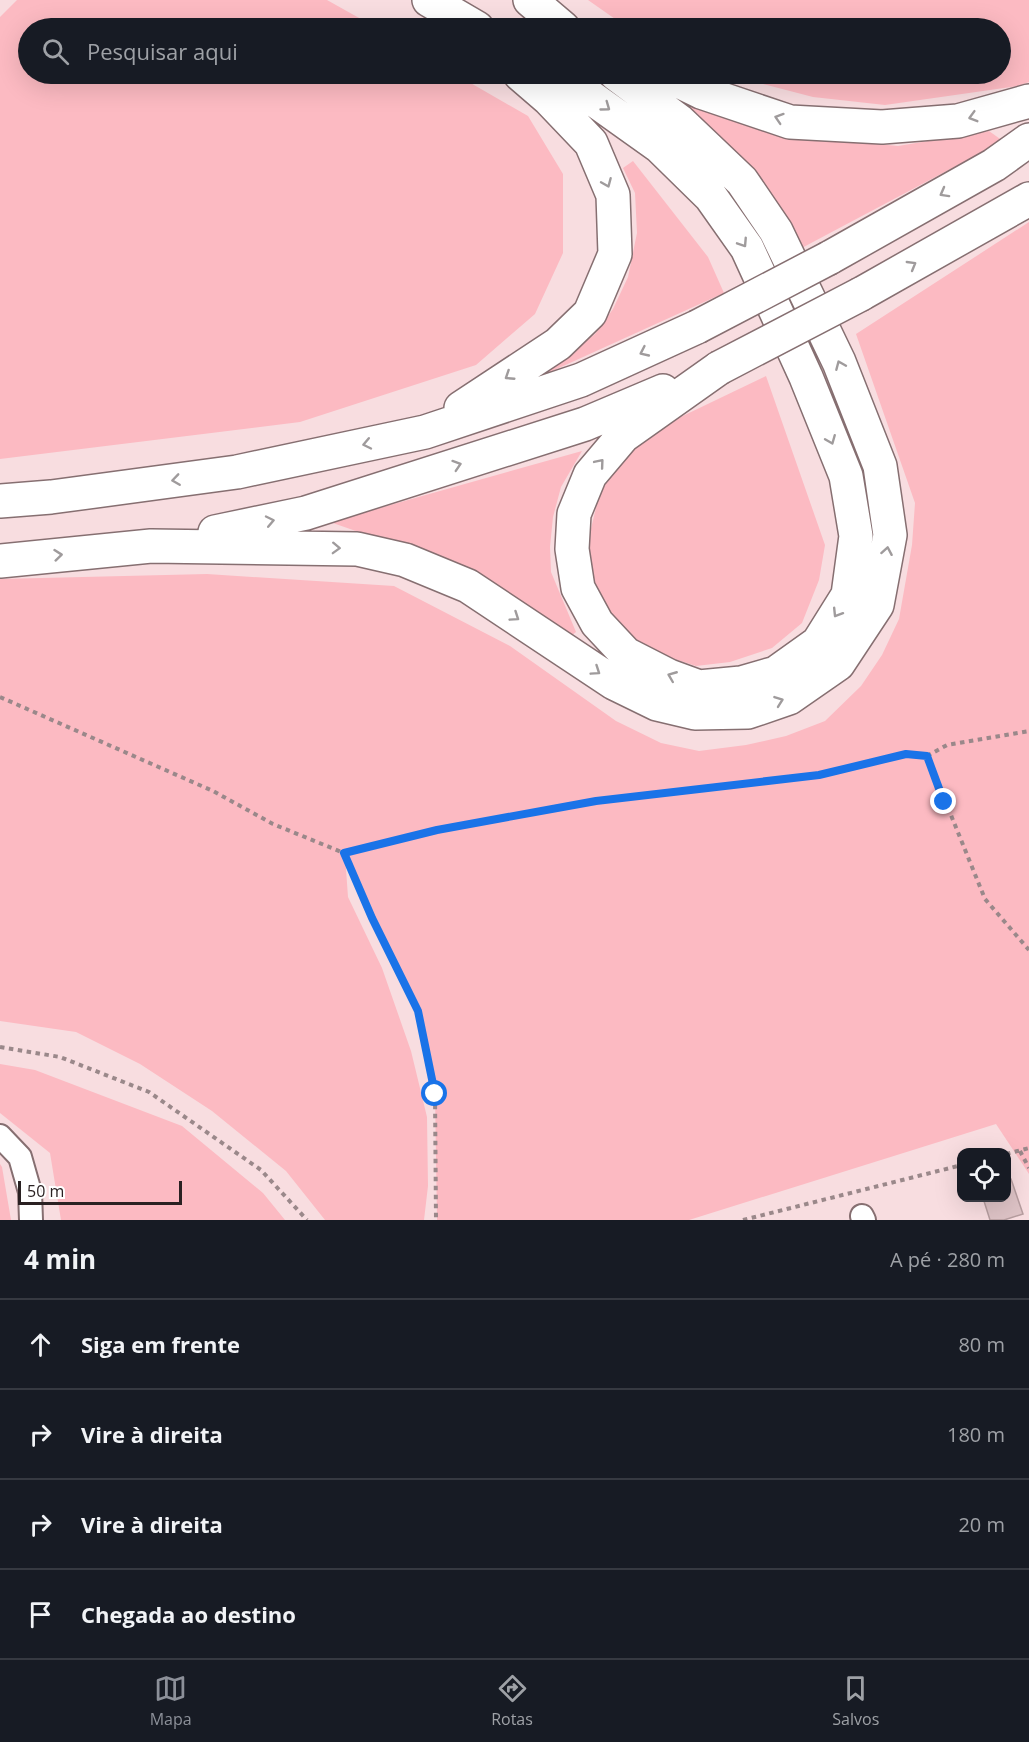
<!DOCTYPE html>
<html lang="pt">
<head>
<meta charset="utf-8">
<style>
  body { margin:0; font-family:"Open Sans",sans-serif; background:#20242c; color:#f1f3f6 }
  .controls { position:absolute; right:18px; bottom:18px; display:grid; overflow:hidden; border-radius:12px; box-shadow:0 6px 24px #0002 }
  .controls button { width:54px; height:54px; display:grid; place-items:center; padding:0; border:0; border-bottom:2px solid #363941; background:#171b24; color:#f1f3f6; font:30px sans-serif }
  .scale { position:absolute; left:18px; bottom:15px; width:164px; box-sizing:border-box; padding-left:6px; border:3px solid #2a2122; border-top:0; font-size:16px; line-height:21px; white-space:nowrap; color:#2a2122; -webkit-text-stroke:4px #fff; paint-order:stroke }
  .stop { position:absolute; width:18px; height:18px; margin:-14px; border:4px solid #1a73e8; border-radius:50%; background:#fff }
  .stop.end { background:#1a73e8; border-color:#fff; box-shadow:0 2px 6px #0008 }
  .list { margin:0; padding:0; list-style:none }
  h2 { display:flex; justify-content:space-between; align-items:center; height:78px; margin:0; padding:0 24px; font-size:26px }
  h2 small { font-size:20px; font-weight:400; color:#9ea1a6 }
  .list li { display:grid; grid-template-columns:39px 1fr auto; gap:18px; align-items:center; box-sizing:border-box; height:90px; padding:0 24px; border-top:2px solid #363941 }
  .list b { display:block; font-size:22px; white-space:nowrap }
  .list em { font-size:20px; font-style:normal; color:#9ea1a6 }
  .icon { flex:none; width:33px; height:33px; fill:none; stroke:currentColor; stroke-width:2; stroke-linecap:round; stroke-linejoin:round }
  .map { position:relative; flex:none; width:1029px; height:1220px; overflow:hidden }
  .search { position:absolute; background:#171b24; box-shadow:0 6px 24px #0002; left:18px; right:18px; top:18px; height:66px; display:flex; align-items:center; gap:15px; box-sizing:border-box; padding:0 21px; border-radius:33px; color:#9ea1a6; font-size:22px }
  .sheet { height:438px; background:#171b24 }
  nav { display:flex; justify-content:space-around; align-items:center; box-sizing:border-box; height:84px; border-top:2px solid #363941; background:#171b24; font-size:16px; color:#9ea1a6 }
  nav a { display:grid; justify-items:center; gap:3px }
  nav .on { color:#8c9099 }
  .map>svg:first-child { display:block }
  .green { fill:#fcbac2 }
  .building { fill:#dec3c6; stroke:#b69d9f; stroke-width:1.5 }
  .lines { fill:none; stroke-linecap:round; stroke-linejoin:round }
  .street-casing { stroke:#866f71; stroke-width:26 }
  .highway-casing { stroke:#866f71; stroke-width:36 }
  .path { stroke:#9a888a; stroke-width:4; stroke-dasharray:4.5 4.5; stroke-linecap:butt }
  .street { stroke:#fff; stroke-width:22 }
  .highway { stroke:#fff; stroke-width:33 }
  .highway-bridge-casing { stroke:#866f71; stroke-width:36; stroke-linecap:butt }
  .highway-bridge { stroke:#fff; stroke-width:33 }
  .oneway { stroke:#9f9b9c }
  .route { stroke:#1a73e8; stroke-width:8 }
</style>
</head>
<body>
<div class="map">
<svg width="1029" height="1220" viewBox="0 0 1029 1220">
  <rect width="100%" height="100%" fill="#f8dde0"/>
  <path class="green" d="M17,0H327L377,28H28V74H455L528,116L563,174V253L535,314L476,365L300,422L0,459V17Z
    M588,0H1029V82L1018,86L885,105L813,97L725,74H1000V28H628Z
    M689,105L805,137L898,146L989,131L1003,141L798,250L685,113Z
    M633,161L708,257L724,293L539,377L595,334L613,309L628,277L637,233L635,193L623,168Z
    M1029,222V1174L996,1124L689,1220H437L435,1094L418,1011L345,855L348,897L382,968L411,1051L427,1117L428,1186L424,1220H325L286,1171L212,1111L140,1064L76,1032L0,1021V579L207,574L394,586L510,646L616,721L661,743L699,751L746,745L786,736L825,721L861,686L882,655L899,619L912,545L915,503L856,334Z
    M766,376L825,545L819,580L802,623L772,648L730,662L696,666L653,652L614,625L592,591L589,537L601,487L623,452L666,424Z
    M582,451L561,487L553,517L550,547L551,572L576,632L566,640L439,560L330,522Z
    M0,1064L35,1070L182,1126L263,1193L285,1220H61L50,1153L0,1113Z
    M0,1164L2,1167L11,1220H0Z"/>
  <path class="building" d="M1011,1179L1023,1214L1004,1220H990L983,1198H1006V1180Z"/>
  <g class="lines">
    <defs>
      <path id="street" d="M0,1136L20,1157L30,1192L31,1220
        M862,1216L864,1220"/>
      <path id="highway" d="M429,0L477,28
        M530,0L563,28
        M558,74L659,146L711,197L747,248L806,377L846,476L856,536L848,595L818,643L776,673L741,683L699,687L669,676L626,654L597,623L578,588L572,549L574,514L590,475L623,436L719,368
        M664,74L701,92L790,122L882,127L958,121L1029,101
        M829,258L994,165L1029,140
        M861,294L1029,199
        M461,408L558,344L590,313L615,254L613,195L591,143L549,99L520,74
        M0,501L51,497L237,472L425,432L581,380L697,327
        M215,532L306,513L585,424L663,391
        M0,561L151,546L357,549L405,560L468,586L614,683L657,704L695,713L748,712L789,698L838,664L877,605L890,535L880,466L839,362L776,231L742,181L679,121L616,74"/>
    </defs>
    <use href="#street" class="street-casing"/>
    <use href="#highway" class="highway-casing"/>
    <path class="path" d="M0,697L213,791L273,824L344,853L437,830L596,801L819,775L906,754L927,756L985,899L1029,950
      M927,756L947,745L1029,731
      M344,853L372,918L418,1010L435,1094L436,1220
      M0,1047L60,1057L149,1092L261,1170L307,1220
      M1020,1151L1029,1168
      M1006,1154L1029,1148
      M743,1220L962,1165"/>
    <use href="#street" class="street"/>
    <use href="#highway" class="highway"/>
    <defs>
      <path id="highway-bridge" d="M697,327L829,258
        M719,368L861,294"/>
    </defs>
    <use href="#highway-bridge" class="highway-bridge-casing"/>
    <use href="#highway-bridge" class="highway-bridge"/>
  </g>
  <defs><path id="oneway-chevron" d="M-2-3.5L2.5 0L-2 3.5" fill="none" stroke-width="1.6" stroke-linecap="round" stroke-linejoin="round" transform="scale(1.5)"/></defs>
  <g class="oneway">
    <use href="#oneway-chevron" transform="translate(606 107) rotate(36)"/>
    <use href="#oneway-chevron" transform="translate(973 117) rotate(164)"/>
    <use href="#oneway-chevron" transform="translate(779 118) rotate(-162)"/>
    <use href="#oneway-chevron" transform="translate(607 183) rotate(67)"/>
    <use href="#oneway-chevron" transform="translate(944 193) rotate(151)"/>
    <use href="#oneway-chevron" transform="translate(743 243) rotate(57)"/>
    <use href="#oneway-chevron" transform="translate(912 265) rotate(-30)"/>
    <use href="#oneway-chevron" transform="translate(644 352) rotate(155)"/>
    <use href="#oneway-chevron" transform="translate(840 365) rotate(-113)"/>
    <use href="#oneway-chevron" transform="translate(509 376) rotate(147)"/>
    <use href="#oneway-chevron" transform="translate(831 440) rotate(68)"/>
    <use href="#oneway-chevron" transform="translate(367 444) rotate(168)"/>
    <use href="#oneway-chevron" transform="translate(600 463) rotate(-50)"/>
    <use href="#oneway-chevron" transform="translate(457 465) rotate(-18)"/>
    <use href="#oneway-chevron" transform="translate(176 480) rotate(172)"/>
    <use href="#oneway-chevron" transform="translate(270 521) rotate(-12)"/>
    <use href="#oneway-chevron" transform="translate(336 548) rotate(2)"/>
    <use href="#oneway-chevron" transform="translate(887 551) rotate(-80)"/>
    <use href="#oneway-chevron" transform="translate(58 555) rotate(-6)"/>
    <use href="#oneway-chevron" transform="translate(837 613) rotate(122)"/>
    <use href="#oneway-chevron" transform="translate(515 617) rotate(34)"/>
    <use href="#oneway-chevron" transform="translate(596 671) rotate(34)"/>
    <use href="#oneway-chevron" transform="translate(672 676) rotate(-158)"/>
    <use href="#oneway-chevron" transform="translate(779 701) rotate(-20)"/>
  </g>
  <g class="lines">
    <path class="route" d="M435,1094L418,1011L372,918L344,853L437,830L596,801L819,775L906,754L927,756L944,802"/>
  </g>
</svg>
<div class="controls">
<button><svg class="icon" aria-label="locate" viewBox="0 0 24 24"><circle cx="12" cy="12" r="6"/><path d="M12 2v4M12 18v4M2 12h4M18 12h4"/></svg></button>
</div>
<div class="scale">50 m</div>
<div class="stop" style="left:435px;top:1094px"></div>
<div class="stop end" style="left:944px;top:802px"></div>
<div class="search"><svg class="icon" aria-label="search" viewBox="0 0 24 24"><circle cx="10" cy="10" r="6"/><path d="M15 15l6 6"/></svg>Pesquisar aqui</div>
</div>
<section class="sheet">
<h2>4 min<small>A pé · 280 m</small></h2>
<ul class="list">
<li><svg class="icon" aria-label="ahead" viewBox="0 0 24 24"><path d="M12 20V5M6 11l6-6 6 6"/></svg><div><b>Siga em frente</b></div><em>80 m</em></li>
<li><svg class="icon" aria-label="right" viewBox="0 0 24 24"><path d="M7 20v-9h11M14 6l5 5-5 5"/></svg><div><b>Vire à direita</b></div><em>180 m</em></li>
<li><svg class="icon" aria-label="right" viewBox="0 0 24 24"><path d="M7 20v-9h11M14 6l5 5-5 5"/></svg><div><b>Vire à direita</b></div><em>20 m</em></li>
<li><svg class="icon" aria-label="arrive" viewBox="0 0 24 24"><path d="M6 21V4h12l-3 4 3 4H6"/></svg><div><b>Chegada ao destino</b></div></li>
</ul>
</section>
<nav>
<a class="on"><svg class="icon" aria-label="map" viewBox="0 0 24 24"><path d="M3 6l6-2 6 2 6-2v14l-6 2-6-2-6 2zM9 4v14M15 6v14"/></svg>Mapa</a>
<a><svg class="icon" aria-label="directions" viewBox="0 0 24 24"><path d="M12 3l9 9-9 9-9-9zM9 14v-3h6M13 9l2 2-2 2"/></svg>Rotas</a>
<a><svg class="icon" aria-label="saved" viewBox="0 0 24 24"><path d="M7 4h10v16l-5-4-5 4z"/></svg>Salvos</a>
</nav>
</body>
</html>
